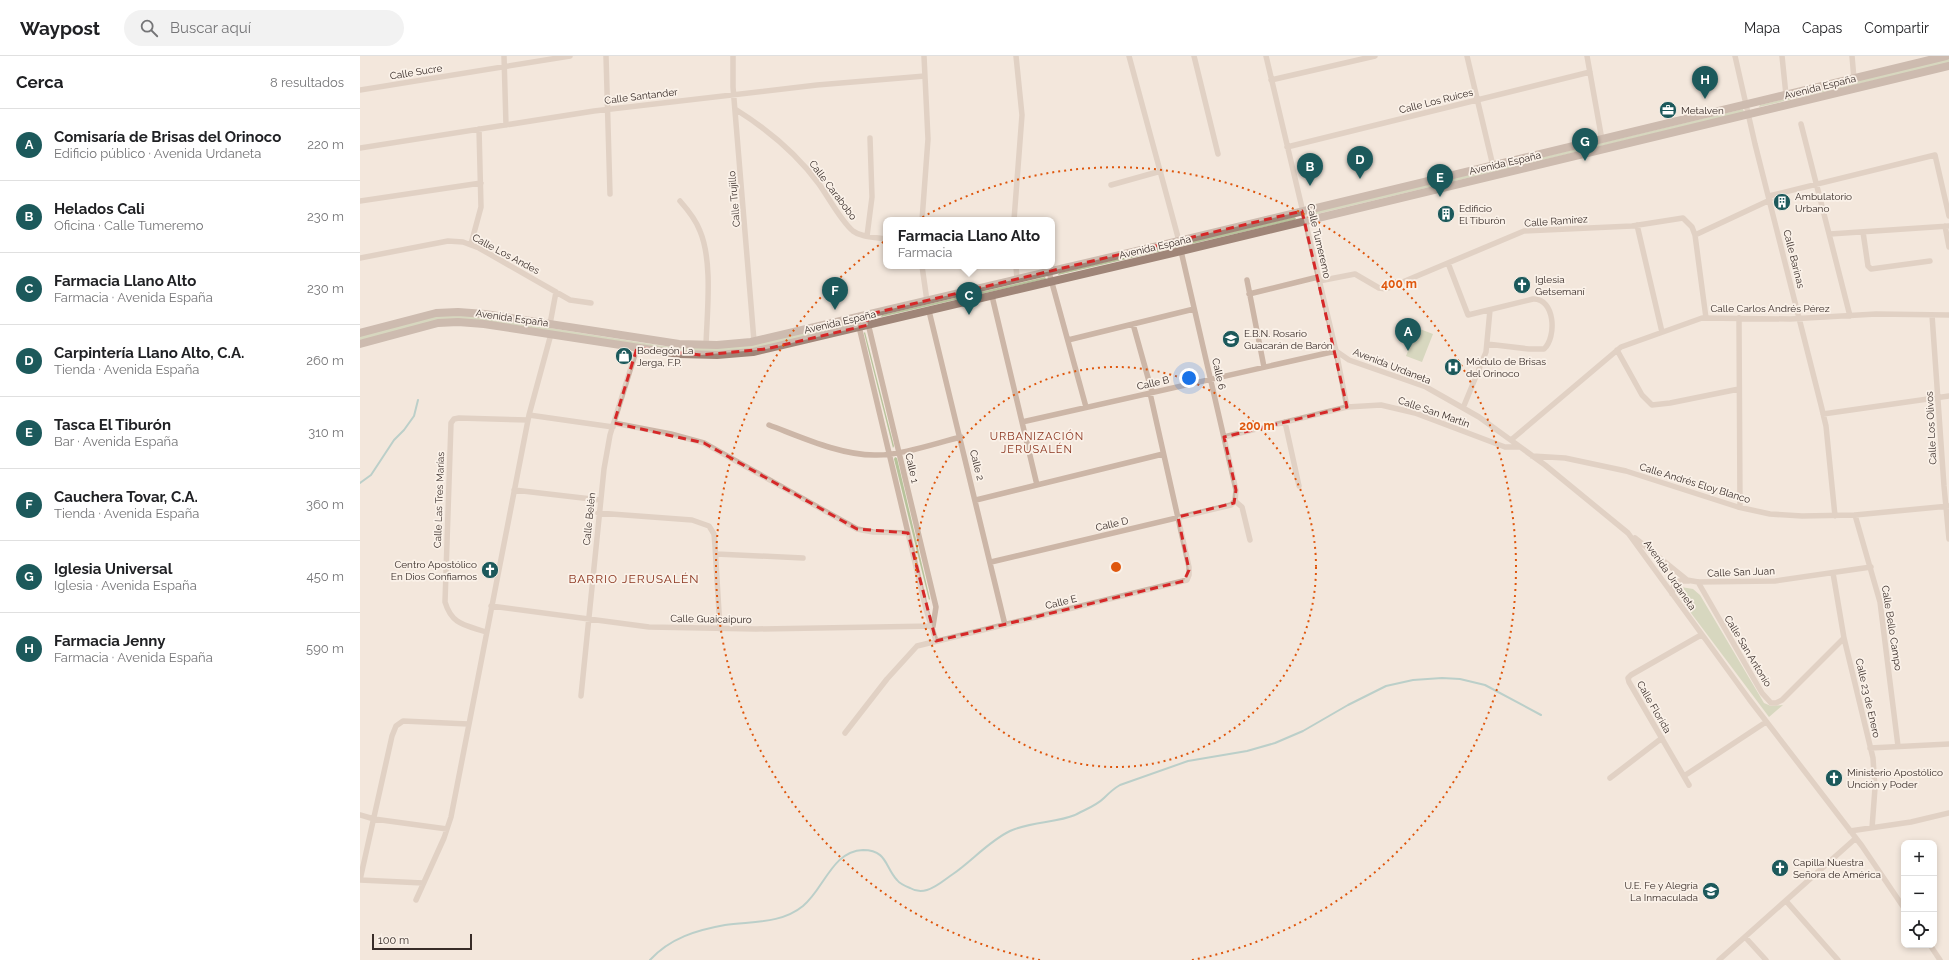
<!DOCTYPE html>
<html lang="es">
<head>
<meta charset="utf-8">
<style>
  body { margin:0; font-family:Raleway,sans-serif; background:#f2f2f2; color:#202124 }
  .controls { position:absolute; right:12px; bottom:12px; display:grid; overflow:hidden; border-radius:8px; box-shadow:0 2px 6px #0003 }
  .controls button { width:36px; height:36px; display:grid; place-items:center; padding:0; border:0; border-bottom:1px solid #e0e0e0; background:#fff; color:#202124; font:20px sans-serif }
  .scale { position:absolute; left:12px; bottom:10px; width:100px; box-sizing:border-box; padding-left:4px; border:2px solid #382c28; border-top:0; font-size:11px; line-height:14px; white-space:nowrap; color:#382c28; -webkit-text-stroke:3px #faf1e8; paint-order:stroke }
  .you { position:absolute; left:829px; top:322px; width:14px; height:14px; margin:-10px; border:3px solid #fff; border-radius:50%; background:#1a73e8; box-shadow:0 0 0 6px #1a73e833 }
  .badge { display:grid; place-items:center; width:26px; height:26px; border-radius:50%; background:#1c595b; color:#fff; font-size:13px; font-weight:700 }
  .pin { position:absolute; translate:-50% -33px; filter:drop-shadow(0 1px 2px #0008) }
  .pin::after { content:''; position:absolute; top:21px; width:14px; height:12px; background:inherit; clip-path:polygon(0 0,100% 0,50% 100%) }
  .popup { position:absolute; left:523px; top:161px; width:172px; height:52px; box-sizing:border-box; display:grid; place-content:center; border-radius:8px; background:#fff; filter:drop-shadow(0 1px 3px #0005); font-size:13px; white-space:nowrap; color:#757577 }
  .popup b { font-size:15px; color:#202124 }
  .popup::after { content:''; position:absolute; left:50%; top:100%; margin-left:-8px; border:8px solid transparent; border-top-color:#fff }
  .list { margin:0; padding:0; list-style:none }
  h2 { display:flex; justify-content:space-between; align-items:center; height:52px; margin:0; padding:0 16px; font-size:17px }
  h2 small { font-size:13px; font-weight:400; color:#757577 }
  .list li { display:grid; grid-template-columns:26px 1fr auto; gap:12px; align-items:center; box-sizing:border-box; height:72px; padding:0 16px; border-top:1px solid #e0e0e0 }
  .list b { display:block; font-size:15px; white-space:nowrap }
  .list p { margin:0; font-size:13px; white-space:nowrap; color:#757577 }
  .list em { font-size:13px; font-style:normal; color:#757577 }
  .icon { flex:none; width:22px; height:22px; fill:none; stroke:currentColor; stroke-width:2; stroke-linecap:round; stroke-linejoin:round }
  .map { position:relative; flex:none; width:1589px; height:904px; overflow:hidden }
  header { display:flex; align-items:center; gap:24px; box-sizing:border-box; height:56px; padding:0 20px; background:#fff; border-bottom:1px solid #e0e0e0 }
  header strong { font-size:19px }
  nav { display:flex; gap:22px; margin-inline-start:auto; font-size:14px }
  .search { width:280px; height:36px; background:#f2f2f2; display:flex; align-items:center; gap:10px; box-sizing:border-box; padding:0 14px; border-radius:22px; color:#757577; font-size:15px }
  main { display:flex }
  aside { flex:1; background:#fff }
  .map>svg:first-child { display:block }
  .green { fill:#b7c39b }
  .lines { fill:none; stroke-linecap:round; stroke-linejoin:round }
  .stream { stroke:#79b1b1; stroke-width:2 }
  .minor { stroke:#ccb6a7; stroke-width:5.5 }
  .secondary { stroke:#9f8578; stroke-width:8 }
  .marked { fill:none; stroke:#d62828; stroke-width:3; stroke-dasharray:8 5; stroke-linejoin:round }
  .ring { fill:none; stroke:#df570d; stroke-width:2; stroke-dasharray:2 4 }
  .labels { text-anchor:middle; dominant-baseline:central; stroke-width:3.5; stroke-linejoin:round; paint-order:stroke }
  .street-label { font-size:10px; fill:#382c28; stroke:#faf1e8 }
  .poi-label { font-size:10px; fill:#382c28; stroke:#faf1e8; text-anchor:start }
  .neighbourhood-label { font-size:11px; letter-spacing:1px; fill:#8a341e; stroke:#faf1e8 }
  .quarter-label { font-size:12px; letter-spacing:1px; fill:#8a341e; stroke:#faf1e8 }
  .centre { fill:#df570d; stroke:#faf1e8; stroke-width:2 }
  .ring-label { font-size:12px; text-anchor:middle; font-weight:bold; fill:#df570d; stroke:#faf1e8; stroke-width:3.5; stroke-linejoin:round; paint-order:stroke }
</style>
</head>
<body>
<header>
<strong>Waypost</strong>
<div class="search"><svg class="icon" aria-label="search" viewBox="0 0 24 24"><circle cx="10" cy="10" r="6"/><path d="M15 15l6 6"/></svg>Buscar aquí</div>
<nav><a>Mapa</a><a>Capas</a><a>Compartir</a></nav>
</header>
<main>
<aside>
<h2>Cerca<small>8 resultados</small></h2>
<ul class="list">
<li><span class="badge">A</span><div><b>Comisaría de Brisas del Orinoco</b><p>Edificio público · Avenida Urdaneta</p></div><em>220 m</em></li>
<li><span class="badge">B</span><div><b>Helados Cali</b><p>Oficina · Calle Tumeremo</p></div><em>230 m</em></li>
<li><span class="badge">C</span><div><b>Farmacia Llano Alto</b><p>Farmacia · Avenida España</p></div><em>230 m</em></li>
<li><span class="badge">D</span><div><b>Carpintería Llano Alto, C.A.</b><p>Tienda · Avenida España</p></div><em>260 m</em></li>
<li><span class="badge">E</span><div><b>Tasca El Tiburón</b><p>Bar · Avenida España</p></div><em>310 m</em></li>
<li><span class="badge">F</span><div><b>Cauchera Tovar, C.A.</b><p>Tienda · Avenida España</p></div><em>360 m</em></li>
<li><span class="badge">G</span><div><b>Iglesia Universal</b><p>Iglesia · Avenida España</p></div><em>450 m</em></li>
<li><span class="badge">H</span><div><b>Farmacia Jenny</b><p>Farmacia · Avenida España</p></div><em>590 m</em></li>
</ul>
</aside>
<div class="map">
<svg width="1589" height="904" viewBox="0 0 1589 904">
  <rect width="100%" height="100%" fill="#f3e7dc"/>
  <path class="green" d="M1589,2V7L1399,51L1400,49Z
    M1383,53L1384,56L953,159V156Z
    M934,161L936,162L935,164L698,219L699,217Z
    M685,221L686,223L521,261L522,259Z
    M109,259L303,290L332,292L494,266L495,268L406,290L381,294L331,296L108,263L0,284V280L77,260Z
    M1057,272L1073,278L1062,306L1046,300Z
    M505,276L534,390L533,392L504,277Z
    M535,401L537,402L570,543L569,544L534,403Z
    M1321,531L1333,533L1340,539L1404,647L1411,650L1423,649L1409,661L1319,541L1318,534Z"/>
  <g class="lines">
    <path class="stream" d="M0,427L11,419L34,384L44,374L54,360L58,344
      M290,904C310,882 337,874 365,869C392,865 421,868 443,850C464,833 472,795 503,794C527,794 525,811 537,824C540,828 545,830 550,832C555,835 561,836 567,834C577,831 584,824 593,818C612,805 629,785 650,775C672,765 696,767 715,759C724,754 736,750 744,742C749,737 753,733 760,729L828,705L887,695L915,687L943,675L988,649L1026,630L1053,624L1082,622L1100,623L1125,629L1181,659"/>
    <path class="minor" d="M144,0L146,69
      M246,0L250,138
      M373,0V31L394,285
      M769,0L819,185
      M834,0L858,98
      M906,0L976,295L987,351
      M1107,0L1133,110
      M1227,0L1242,84
      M1375,0L1395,88L1461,349L1466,370L1475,460
      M1422,0L1426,39
      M1492,0L1494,23
      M911,24L1015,0
      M0,34L210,0
      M375,53C407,73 437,98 459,128C469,142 481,165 493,175C502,182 516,181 526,183
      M1441,68L1490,260
      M927,91L1230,16
      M0,92L234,55L457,29L565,20
      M751,129L801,115
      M1409,140L1575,99L1589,160
      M0,145L121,127
      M320,145C328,154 336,164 340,175C353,206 347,256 346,289
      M562,164L568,83L564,0
      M654,164L662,59L656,0
      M1277,169L1302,276
      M1585,170L1589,191
      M1503,176L1508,210L1511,213L1570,205
      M1470,178L1589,170
      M1335,179L1410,144
      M507,180L512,141L510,82
      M111,188L121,151L119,73
      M821,195L876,434L875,445
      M0,202L88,185L103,186L119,192L210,244L231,247
      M1088,207L1108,259L1173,243C1195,242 1197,281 1184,293H1169L1127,288
      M562,210L567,245
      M656,210L657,224
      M689,216L726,351
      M887,224L904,311
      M959,225L995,218L1019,232L1026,233L1164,175L1272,170L1323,162L1332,171L1335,179L1346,262
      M889,238L958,221
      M632,240L677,429
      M569,255L645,569
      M506,259L576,551L573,570
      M1572,259L1584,430L1589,483
      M497,262L566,553L576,585
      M1379,262L1380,451
      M190,268L196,236
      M773,268L792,336
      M708,284L834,253
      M1257,294L1282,339L1292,349L1310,347L1379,333
      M976,295L989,304L1066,331L1119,361L1185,409L1268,477L1389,643L1502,790L1544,852
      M1103,352L1126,296L1130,254
      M1463,358L1589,340
      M169,359L253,371
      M662,366L976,295
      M925,366L939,430
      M254,367L311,378L344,387L497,473L513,476L548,477
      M409,369C441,381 482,400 517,399C542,399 576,387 601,381
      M864,381L987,351L1021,349L1055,357L1145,391H1160
      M1151,384L1261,291L1342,262L1430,263L1516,258L1589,259
      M1172,400L1205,402L1266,415L1378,451L1410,458L1442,460L1495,459L1589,450
      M154,434L240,444
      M616,444L803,398
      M875,445L882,451L890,484
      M238,457L332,464L349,470L354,478L355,490L360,573
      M1495,459L1520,546L1538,690
      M1275,482L1327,524L1338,526L1415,525L1511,511
      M356,498L443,502
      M631,506L871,449L875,445
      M1473,517L1484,582L1513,702L1515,732L1512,772
      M1338,526L1402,637L1411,647H1416L1422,644L1484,582
      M1312,538L1314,528L1319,525H1329
      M131,550L289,571L396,573L573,570
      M126,576C105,569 92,569 85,546L91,367L94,363L99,362L168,364
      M221,640L244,413L250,379L277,292
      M485,677L527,623L557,590L827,524L829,519V511L790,337
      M1510,692L1589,688
      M1324,720L1406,666
      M1250,722L1302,682
      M1329,729L1269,626L1268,622L1271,619L1341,579
      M0,759L14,763L87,773
      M1490,775L1551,766L1589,757
      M63,827L0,824L32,680L36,670L43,665L108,668
      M56,844L84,782L91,761L169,359L191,278
      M1426,845L1478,904
      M1385,881L1406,904
      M1570,889L1580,904
      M1359,904L1496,782"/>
    <path class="secondary" d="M0,277L76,257L98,256L125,258L319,288L357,289L391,286L819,185L1586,0
      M0,288L78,267L98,266L124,268L319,298L357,299L393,296L821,195L1589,10"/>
  </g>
  <path d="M0 0H1589V904H0ZM942,155L987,351L864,381L876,434L874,447L818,461L829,514L824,525L576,585L548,477L497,473L344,387L254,367L277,292L341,299L406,293L508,269L506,259Z" fill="#f3e7dc" fill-opacity=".55" fill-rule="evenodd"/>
  <path class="marked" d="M942,155L987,351L864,381L876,434L874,447L818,461L829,514L824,525L576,585L548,477L497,473L344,387L254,367L277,292L341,299L406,293L508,269L506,259Z"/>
  <g class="ring">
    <circle cx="756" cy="511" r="200"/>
    <path d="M680 904A400 400 0 1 1 832 904"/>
  </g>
  <defs>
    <symbol id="office-disc" viewBox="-11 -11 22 22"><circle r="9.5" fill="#1c595b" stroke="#faf1e8"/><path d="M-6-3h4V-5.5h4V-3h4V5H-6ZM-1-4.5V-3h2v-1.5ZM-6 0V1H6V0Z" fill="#fff"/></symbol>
    <symbol id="building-disc" viewBox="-11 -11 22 22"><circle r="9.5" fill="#1c595b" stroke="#faf1e8"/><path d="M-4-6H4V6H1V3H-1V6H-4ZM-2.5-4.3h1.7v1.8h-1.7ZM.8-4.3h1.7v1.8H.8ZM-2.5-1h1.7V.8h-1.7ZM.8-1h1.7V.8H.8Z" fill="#fff"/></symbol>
    <symbol id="church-disc" viewBox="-11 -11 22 22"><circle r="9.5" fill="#1c595b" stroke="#faf1e8"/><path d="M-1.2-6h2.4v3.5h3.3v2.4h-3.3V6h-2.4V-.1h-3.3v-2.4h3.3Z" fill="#fff"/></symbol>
    <symbol id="school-disc" viewBox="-11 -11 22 22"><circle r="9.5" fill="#1c595b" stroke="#faf1e8"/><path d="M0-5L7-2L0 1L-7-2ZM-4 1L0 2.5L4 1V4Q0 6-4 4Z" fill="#fff"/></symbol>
    <symbol id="shop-disc" viewBox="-11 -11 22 22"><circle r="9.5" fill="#1c595b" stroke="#faf1e8"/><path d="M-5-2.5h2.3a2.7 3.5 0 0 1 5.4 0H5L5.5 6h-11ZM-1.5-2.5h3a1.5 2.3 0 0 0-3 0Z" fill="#fff"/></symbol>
    <symbol id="hospital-disc" viewBox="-11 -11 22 22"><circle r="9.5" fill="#1c595b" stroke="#faf1e8"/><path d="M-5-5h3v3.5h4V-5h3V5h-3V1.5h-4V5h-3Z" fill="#fff"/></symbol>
  </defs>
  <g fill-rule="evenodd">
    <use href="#office-disc" x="1298" y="44" width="20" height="20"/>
    <use href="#building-disc" x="1412" y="136" width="20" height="20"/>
    <use href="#building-disc" x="1076" y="148" width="20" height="20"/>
    <use href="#church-disc" x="1152" y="219" width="20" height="20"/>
    <use href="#school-disc" x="861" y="273" width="20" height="20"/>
    <use href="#shop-disc" x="254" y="290" width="20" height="20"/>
    <use href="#hospital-disc" x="1083" y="301" width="20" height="20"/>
    <use href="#church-disc" x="120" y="504" width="20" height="20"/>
    <use href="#church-disc" x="1464" y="712" width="20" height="20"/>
    <use href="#church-disc" x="1410" y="802" width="20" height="20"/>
    <use href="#school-disc" x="1341" y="825" width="20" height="20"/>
  </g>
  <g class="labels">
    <g class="street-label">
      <text transform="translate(56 16) rotate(-9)">Calle Sucre</text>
      <text transform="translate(1460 31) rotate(-14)">Avenida España</text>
      <text transform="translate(281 40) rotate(-7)">Calle Santander</text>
      <text transform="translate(1076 45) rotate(-14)">Calle Los Ruices</text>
      <text transform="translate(1145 107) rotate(-13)">Avenida España</text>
      <text transform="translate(473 134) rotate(53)">Calle Carabobo</text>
      <text transform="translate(374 143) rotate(-95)">Calle Trujillo</text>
      <text transform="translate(1196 165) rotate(-4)">Calle Ramírez</text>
      <text transform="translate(959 185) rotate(77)">Calle Tumeremo</text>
      <text transform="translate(795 191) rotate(-13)">Avenida España</text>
      <text transform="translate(146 198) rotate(28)">Calle Los Andes</text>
      <text transform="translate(1434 203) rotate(76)">Calle Barinas</text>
      <text x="1410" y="252">Calle Carlos Andrés Pérez</text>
      <text transform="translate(152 262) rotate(8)">Avenida España</text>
      <text transform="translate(480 266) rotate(-13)">Avenida España</text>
      <text transform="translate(1032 310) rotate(21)">Avenida Urdaneta</text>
      <text transform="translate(859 318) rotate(77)">Calle 6</text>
      <text transform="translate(793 327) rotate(-13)">Calle B</text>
      <text transform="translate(1074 356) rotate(19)">Calle San Martín</text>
      <text transform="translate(1571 372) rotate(-93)">Calle Los Olivos</text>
      <text transform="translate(617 409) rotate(76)">Calle 2</text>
      <text transform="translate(552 412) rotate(77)">Calle 1</text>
      <text transform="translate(1335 427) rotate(17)">Calle Andrés Eloy Blanco</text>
      <text transform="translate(79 444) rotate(-88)">Calle Las Tres Marías</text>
      <text transform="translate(229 463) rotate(-84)">Calle Belén</text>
      <text transform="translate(752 468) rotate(-13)">Calle D</text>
      <text transform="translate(1381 516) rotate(-2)">Calle San Juan</text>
      <text transform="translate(1310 519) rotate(55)">Avenida Urdaneta</text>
      <text transform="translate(701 546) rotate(-14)">Calle E</text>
      <text transform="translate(351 563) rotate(1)">Calle Guaicaipuro</text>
      <text transform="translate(1532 572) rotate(81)">Calle Bello Campo</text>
      <text transform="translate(1388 595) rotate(59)">Calle San Antonio</text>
      <text transform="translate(1508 642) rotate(77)">Calle 23 de Enero</text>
      <text transform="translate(1294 651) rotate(60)">Calle Florida</text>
    </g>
    <g class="poi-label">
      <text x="1321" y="54">Metalven</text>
      <text x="1435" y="140">Ambulatorio<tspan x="1435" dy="12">Urbano</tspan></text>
      <text x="1099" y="152">Edificio<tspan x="1099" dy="12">El Tiburón</tspan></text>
      <text x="1175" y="223">Iglesia<tspan x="1175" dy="12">Getsemaní</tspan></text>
      <text x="884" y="277">E.B.N. Rosario<tspan x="884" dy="12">Guacarán de Barón</tspan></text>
      <text x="277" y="294">Bodegón La<tspan x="277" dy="12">Jerga, F.P.</tspan></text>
      <text x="1106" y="305">Módulo de Brisas<tspan x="1106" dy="12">del Orinoco</tspan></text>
      <text x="117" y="508" text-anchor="end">Centro Apostólico<tspan x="117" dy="12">En Dios Confiamos</tspan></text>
      <text x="1487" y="716">Ministerio Apostólico<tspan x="1487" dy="12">Unción y Poder</tspan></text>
      <text x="1433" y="806">Capilla Nuestra<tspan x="1433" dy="12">Señora de América</tspan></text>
      <text x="1338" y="829" text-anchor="end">U.E. Fe y Alegría<tspan x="1338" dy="12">La Inmaculada</tspan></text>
    </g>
    <g class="neighbourhood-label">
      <text x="677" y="380">URBANIZACIÓN<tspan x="677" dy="13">JERUSALÉN</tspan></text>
    </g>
    <g class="quarter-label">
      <text x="274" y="523">BARRIO JERUSALÉN</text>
    </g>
  </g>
  <circle cx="756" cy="511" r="6" class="centre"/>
  <g class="ring-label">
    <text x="1039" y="232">400 m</text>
    <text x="897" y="374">200 m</text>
  </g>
</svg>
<div class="controls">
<button>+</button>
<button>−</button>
<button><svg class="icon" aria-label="locate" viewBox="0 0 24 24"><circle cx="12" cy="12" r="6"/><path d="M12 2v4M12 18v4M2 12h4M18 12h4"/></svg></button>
</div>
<div class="scale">100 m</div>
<div class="you"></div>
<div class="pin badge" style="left:1048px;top:295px">A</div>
<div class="pin badge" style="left:950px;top:130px">B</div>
<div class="pin badge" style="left:609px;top:259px">C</div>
<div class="popup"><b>Farmacia Llano Alto</b>Farmacia</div>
<div class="pin badge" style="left:1000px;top:123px">D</div>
<div class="pin badge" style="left:1080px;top:141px">E</div>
<div class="pin badge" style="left:475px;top:254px">F</div>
<div class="pin badge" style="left:1225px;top:105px">G</div>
<div class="pin badge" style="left:1345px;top:43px">H</div>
</div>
</main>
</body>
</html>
